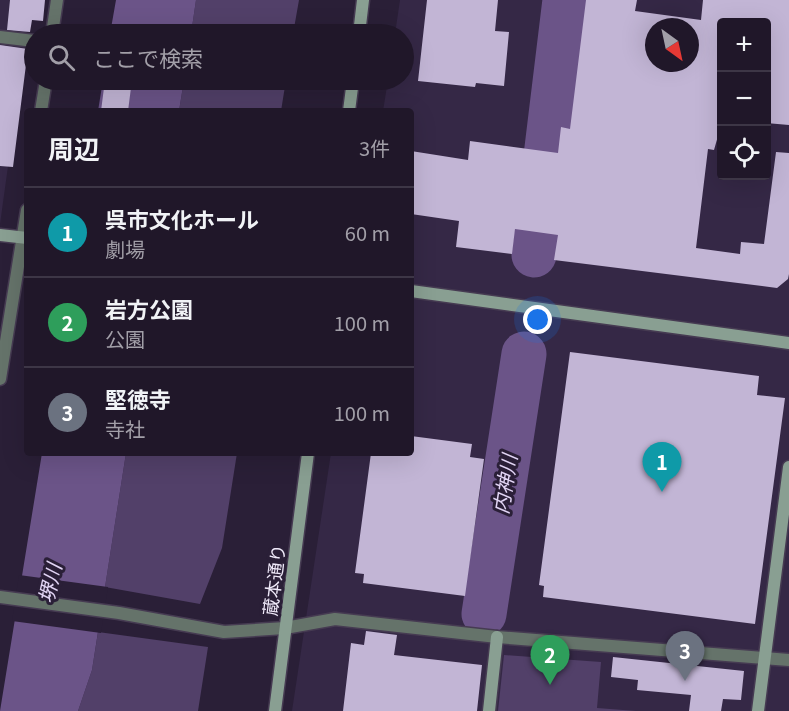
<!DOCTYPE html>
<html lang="ja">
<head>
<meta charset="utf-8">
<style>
  body { margin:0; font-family:Georgia,"Noto Sans JP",serif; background:#282031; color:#f1f3f6 }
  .controls { position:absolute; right:18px; top:18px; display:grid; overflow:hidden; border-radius:6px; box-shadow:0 6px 24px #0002 }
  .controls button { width:54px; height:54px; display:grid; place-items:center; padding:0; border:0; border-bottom:2px solid #3d3646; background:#201729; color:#f1f3f6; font:30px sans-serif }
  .compass { position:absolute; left:645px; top:18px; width:54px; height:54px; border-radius:50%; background:#201729; box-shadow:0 6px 24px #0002; rotate:147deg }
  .you { position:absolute; left:538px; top:320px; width:21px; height:21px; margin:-15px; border:4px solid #fff; border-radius:50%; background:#1a73e8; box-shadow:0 0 0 9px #1a73e833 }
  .badge { display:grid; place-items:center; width:39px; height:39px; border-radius:50%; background:#1a73e8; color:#fff; font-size:20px; font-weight:700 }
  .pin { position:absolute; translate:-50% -50px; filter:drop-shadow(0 2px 3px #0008) }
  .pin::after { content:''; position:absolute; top:32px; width:21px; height:18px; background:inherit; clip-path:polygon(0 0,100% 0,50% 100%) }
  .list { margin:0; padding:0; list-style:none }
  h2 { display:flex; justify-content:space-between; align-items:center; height:78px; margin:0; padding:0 24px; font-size:26px }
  h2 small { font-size:20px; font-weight:400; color:#a29fa8 }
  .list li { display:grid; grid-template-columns:39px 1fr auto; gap:18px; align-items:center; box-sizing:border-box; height:90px; padding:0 24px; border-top:2px solid #3d3646 }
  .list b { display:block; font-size:22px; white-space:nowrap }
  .list p { margin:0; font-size:20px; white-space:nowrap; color:#a29fa8 }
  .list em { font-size:20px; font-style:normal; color:#a29fa8 }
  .icon { flex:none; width:33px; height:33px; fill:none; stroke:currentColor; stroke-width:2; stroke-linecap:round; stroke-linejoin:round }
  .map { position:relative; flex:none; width:789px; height:711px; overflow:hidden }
  .search { position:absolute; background:#201729; box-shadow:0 6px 24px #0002; left:24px; top:24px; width:390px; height:66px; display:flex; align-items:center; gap:15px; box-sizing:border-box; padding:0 21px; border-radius:33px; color:#a29fa8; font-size:22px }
  .panel { position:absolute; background:#201729; box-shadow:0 6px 24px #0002; left:24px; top:108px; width:390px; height:348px; border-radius:6px }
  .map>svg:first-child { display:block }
  .built { fill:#352846; fill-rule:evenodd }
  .green { fill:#524069 }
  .water { fill:#6b5488 }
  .pier { fill:#2a1f37 }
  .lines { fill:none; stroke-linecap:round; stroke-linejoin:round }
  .river { stroke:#6b5488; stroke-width:45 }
  .building { fill:#c2b5d5; fill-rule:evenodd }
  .street-casing { stroke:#463b52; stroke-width:15 }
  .secondary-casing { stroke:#463b52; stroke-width:15 }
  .street { stroke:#65736a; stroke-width:12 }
  .secondary { stroke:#899f92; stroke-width:12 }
  .labels { text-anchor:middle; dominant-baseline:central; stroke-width:6; stroke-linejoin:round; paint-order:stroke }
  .street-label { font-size:18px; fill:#efe9f9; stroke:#2a1f37 }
  .water-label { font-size:20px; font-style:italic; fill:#e2d5f5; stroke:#2a1f37 }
</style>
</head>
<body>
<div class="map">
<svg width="789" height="711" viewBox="0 0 789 711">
  <rect width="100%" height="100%" fill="#2a1f37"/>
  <path class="built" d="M0,0H31L0,224Z
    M400,0H789V711H292L331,453H411V111H383L388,80H404V34H395ZM722,22H766V176H722ZM654,27H690V63H654Z"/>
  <path class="green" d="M196,0H299L293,34H191Z
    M184,80H286L281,111H179Z
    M126,453H237L222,548L200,604L105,587Z
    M98,632L208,647L198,711H78L92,670Z
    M504,655L601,662L597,708L636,711H498Z"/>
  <path class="water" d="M116,0H196L191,34H110Z
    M103,80H184L179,111H98Z
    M42,453H126L92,670L78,711H0Z"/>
  <path class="pier" d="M19,575L108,587L101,633L12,621Z"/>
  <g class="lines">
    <path class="river" d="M534,255L565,0
      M484,614L524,354"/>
  </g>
  <path class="building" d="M10,0H45L43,21L32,20L30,32L7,30Z
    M427,0H498L495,31L509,32L504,86L476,83L475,87L418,81Z
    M586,0H637L635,11L701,20L703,0H789V125L766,123V22H722V122L714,150L708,149L696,248L740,254L741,242L764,244L776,152L789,153V274L788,279L777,288L554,260L558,235L515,229L512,254L456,247L459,221L411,214V151L468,160L470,141L558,153L561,127L570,129ZM654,27H690V63H654Z
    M0,45L28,49L13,167L0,166Z
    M105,80H132L128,111H101Z
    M570,352L759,376L757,395L785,398L755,624L543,597L544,586L539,585Z
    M411,436L472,444L470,457L484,459L465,596L363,583L364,574L355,573L371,453H411Z
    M366,631L397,635L394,655L482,665L477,711H343L351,643L364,645Z
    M613,657L744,671L741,700L723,699L721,711H689L691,695L637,690L638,680L611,677Z"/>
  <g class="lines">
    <defs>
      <path id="street" d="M52,34L57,0
        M0,37L34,41
        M41,111L46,80
        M0,379L27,210
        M0,597L119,613L224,632L285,628L335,619L497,637L789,660"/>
      <path id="secondary" d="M359,34L363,0
        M349,111L353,80
        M0,235L27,238
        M411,291L789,343
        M275,711L308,453
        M489,711L497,637
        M758,711L789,467"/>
    </defs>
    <use href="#street" class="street-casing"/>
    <use href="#secondary" class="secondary-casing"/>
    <use href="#street" class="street"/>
    <use href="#secondary" class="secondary"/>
  </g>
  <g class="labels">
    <g class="street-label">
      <text transform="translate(273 580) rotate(-83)">蔵本通り</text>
    </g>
    <g class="water-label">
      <text transform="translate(504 484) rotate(-81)">内神川</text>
      <text transform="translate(49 583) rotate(-77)">堺川</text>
    </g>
  </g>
</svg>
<div class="controls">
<button>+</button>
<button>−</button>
<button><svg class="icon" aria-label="locate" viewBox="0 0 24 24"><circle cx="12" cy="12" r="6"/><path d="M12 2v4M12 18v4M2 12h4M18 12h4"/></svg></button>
</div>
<svg class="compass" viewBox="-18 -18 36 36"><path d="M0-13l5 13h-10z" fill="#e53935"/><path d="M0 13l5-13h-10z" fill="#a29fa8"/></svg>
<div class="you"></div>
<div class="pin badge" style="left:662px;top:492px;background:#0f9aa8">1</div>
<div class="pin badge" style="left:550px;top:685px;background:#2e9e5b">2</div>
<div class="pin badge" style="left:685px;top:681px;background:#6b7280">3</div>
<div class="search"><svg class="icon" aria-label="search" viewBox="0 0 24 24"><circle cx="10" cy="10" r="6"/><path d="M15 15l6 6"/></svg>ここで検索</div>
<section class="panel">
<h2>周辺<small>3件</small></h2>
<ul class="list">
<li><span class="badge" style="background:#0f9aa8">1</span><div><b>呉市文化ホール</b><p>劇場</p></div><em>60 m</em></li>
<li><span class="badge" style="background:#2e9e5b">2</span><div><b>岩方公園</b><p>公園</p></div><em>100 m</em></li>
<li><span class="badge" style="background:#6b7280">3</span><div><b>堅徳寺</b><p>寺社</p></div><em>100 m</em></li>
</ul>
</section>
</div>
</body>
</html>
